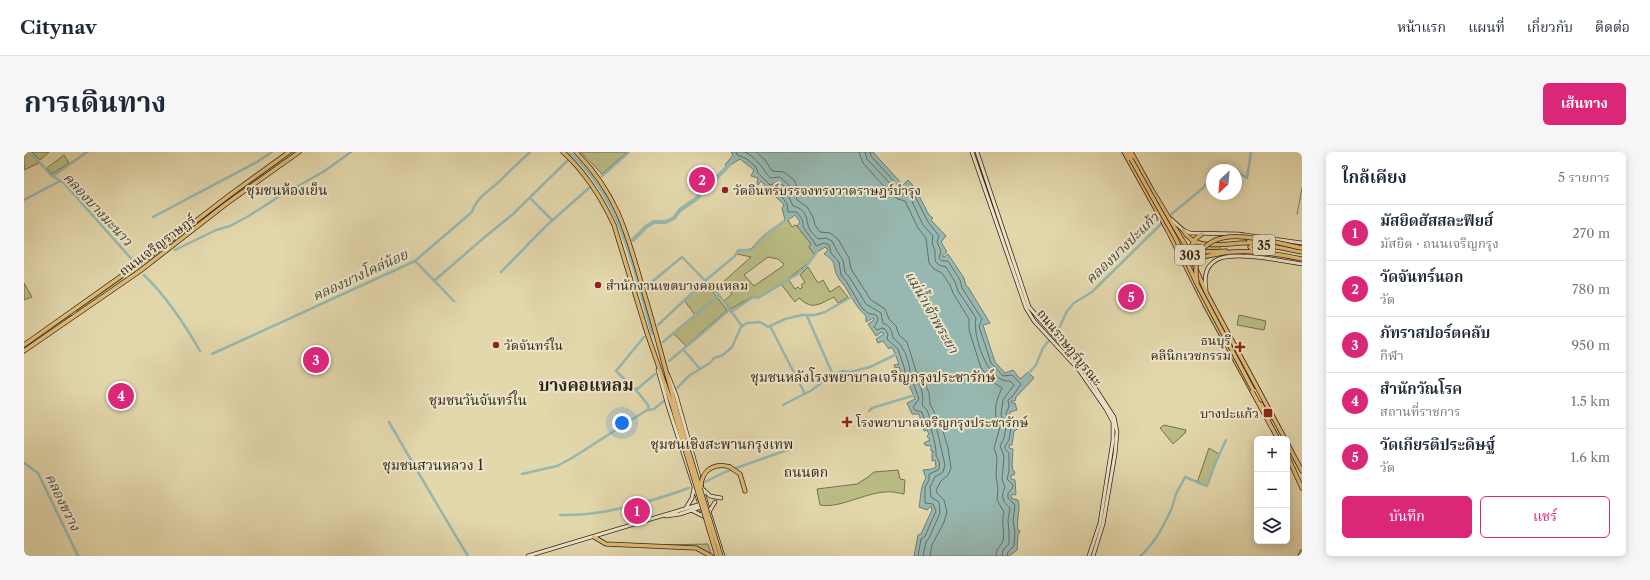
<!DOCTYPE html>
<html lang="th">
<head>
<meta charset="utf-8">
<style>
  body { margin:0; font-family:"Libre Caslon Text","Noto Serif Thai",serif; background:#f6f6f7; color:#1f2937 }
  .controls { position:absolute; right:12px; bottom:12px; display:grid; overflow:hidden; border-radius:6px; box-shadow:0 2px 10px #0003 }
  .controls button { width:36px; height:36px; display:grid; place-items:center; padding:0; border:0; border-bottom:1px solid #e0e1e3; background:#fff; color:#1f2937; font:20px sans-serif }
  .compass { position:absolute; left:1182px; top:12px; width:36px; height:36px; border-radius:50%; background:#fff; box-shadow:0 2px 10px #0003; rotate:206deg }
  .you { position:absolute; left:598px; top:271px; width:14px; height:14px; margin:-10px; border:3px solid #fff; border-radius:50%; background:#1a73e8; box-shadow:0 0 0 6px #1a73e833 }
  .badge { display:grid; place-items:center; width:26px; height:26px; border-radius:50%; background:#db2777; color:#fff; font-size:13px; font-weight:700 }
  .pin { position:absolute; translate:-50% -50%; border:2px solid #fff; box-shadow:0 1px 4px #0006 }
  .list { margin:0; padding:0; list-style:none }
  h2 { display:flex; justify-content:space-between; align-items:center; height:52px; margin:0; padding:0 16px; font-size:17px }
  h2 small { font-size:13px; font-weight:400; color:#747a83 }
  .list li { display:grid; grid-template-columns:26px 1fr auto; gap:12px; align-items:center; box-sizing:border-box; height:56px; padding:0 16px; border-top:1px solid #e0e1e3 }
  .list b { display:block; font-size:15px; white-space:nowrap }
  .list p { margin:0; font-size:13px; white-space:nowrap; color:#747a83 }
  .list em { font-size:13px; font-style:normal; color:#747a83 }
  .actions { display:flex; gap:8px; padding:12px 16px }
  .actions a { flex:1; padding:9px 0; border:1px solid #db2777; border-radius:6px; text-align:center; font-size:14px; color:#db2777 }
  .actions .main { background:#db2777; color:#fff }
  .icon { flex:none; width:22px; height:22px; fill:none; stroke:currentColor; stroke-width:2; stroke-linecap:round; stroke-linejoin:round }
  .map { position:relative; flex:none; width:1278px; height:404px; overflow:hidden; border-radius:6px }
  header { display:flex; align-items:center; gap:24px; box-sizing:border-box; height:56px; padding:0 20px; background:#fff; border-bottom:1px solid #e0e1e3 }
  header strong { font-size:19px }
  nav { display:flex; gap:22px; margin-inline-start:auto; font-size:14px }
  .intro { display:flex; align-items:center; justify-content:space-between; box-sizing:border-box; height:96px; padding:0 24px }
  h1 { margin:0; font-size:28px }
  .button { padding:10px 18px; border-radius:6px; background:#db2777; color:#fff; font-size:14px; font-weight:700 }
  main { display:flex; gap:24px; padding:0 24px }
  aside { flex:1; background:#fff; border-radius:6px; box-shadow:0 2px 10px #0003 }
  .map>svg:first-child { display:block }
  .green { fill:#babd85; stroke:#757250; fill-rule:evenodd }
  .water { fill:#97b8b1; stroke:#6e7e75 }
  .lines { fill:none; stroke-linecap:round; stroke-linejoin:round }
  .shore { stroke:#646f66; stroke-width:1 }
  .stream { stroke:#6e7e75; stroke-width:1 }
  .canal { stroke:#97b8b1; stroke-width:2.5 }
  .river { stroke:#97b8b1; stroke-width:4 }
  .secondary-casing { stroke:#30261b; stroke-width:4.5 }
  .primary-casing { stroke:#30261b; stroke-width:5 }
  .secondary { stroke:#ede5c9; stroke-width:3 }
  .primary { stroke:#e2bc76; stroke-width:3.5 }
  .primary-bridge-casing { stroke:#30261b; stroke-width:5; stroke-linecap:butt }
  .primary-bridge { stroke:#e2bc76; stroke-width:3.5 }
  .poi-dot { fill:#8f2418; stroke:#ede5c9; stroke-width:1.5 }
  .labels { text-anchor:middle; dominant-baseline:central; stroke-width:4; stroke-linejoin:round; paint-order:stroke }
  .shield { fill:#ede5c9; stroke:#695f4f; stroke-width:1 }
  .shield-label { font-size:12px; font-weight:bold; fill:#30261b }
  .poi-label { font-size:13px; fill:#30261b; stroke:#ede5c9; text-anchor:start }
  .street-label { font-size:13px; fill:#30261b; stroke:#ede5c9 }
  .neighbourhood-label { font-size:14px; fill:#30261b; stroke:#ede5c9 }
  .water-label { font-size:14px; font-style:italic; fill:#4a4a40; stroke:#ede5c9 }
  .district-label { font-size:17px; font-weight:bold; fill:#30261b; stroke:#ede5c9 }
</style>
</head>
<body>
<header>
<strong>Citynav</strong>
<nav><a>หน้าแรก</a><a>แผนที่</a><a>เกี่ยวกับ</a><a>ติดต่อ</a></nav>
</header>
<div class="intro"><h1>การเดินทาง</h1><a class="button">เส้นทาง</a></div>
<main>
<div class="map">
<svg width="1278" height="404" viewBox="0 0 1278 404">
  <rect width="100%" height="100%" fill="#e3d7ac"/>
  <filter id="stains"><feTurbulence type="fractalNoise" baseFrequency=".005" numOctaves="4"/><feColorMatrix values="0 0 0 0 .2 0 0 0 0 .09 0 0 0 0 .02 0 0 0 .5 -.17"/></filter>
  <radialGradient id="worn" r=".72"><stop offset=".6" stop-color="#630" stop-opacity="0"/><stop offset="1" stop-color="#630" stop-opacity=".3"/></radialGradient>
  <path class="green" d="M0,0H5L15,11L0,18Z
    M8,0H25L16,8Z
    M267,0H273L111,121L53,160V158C126,108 195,52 267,0Z
    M557,0H603L578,22Z
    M40,3L45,11L28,22L23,16Z
    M761,68H764L768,75L771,73L773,74L787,92L785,95L790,102L788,108L764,127L771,137L774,135L776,137L779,135L777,133L781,130L776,123L784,115L794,131L799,128L806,140L815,134L824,145L814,151L810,145C795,152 789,159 775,146L771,150L757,132L734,146L729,144L707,157L700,149L708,142L698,131L727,105L713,102L714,99L727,97L740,83ZM744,105L754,107L760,112L759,114L730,134L720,123Z
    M1172,91L1196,94V98H1177L1172,94Z
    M0,131L8,145L0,148Z
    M674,134L680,140L685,135L703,158L662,194L649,181L671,163L660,148Z
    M47,163L49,164L0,198V194Z
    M1215,163L1242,169L1240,178L1213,173Z
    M1140,273L1162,278L1161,281L1149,292L1136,276Z
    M1185,296L1195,302L1183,334L1173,331Z
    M874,318L876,327L881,328L880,342C874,341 867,339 861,340C841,341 814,357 796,353L793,337L833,332L844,325L850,320Z
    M684,392L687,402H682L677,398L640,393Z"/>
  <path class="water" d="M707,0H849L879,33L884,28L891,36L905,63L909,66L907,68L922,84L917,90L923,100L918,104L920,105L924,102L940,126L942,134L944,135L966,171L959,173L971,210L981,221L989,218L996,227L1004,220L1010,226L992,245L991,249H987L988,251H991L993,258L986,260V264L990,263L991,272L995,276L990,279L988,293H985V296L989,297L988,312L989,319L991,320L990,323H987V327L991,328L992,343L988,342L987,346L994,348C997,358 992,367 994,378L996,379L994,383L993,398L985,404H890L894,383L897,382L908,358L907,354L903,358L895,355C897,345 896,335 902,326L899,318L908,317L912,315L911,308L908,309V301L910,300L907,299V294L901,293L900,291L906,288L903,284L905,282L903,278L900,279L895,262H888L883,251L891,247L885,233L879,234L876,226H873L871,222L877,220L875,215L871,216L870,213L875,212L870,199L867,195L865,197L859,189L854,191L852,187L860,182L858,180L852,184L844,172L850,168L849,166L842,170V164C832,155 827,144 820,133C818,130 815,128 814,125C807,114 815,111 800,102L804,98L801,95L790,102L785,95L787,92L773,74L776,70L771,63L764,68H761L758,56L760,53L752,45L758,38L754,34L747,40L737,29L734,33L733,31L734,26L727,24L730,18L716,7L703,15L701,13L709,3Z"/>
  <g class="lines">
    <path class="shore" d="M712,0L713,3L723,7L732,15L734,21L746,33L754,30L761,35L762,39L758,45L763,52L764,60H773L779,69V75L790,90L792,94L800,91L805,93L807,101L815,110L817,123L822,129L838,156L845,162H850L853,164L854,168L850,175L853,178L858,176L861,177L864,182L863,187L874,197L881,218L879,224L881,228L889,230L895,247L889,255L891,258L898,260L902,273L907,277C909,282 913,300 912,304C915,308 917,314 914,318L905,322V328L901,335V351L909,352L912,359L901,384L897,387L894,404
      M721,0C733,6 739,17 746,26L756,25L766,34L767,39L765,45L769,54C781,57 782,63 784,73C785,78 791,84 794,87L802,86L808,89L813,99L819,108L821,120L826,126L842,152L857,161L859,171C866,174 868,178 869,186C880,193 886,210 886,223C896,228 901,242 898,253L903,258L907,269L913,278L921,313L919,320L911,325L906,335L907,345L915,350L916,361L905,386L902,390L899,404
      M732,0L741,8L748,19L760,20L770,28L773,35L772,44L773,48L783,55L789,65L791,73L796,80L806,81L814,87L825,106L827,117L847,148L861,157L865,167L872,174L875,183L883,190L892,219L899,226L905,241L906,252L918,276L924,296L927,316L924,323L917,329L912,338L913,341L920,348L923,360L920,370L908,393L906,404
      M835,0L839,11L868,43L874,47L881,49L894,76L902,86L905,111L910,117L918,121L926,133L929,141L945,167V178L957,216L970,231L978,236C972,249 968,261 976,275L970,296L973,305L972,324L974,336L973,348L980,360C977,369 981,383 979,389C976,395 972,397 972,404
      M841,0L843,7L873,39L877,42L885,43L899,73L909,84L908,91L911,99V109L915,113L922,115L931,130L934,139L952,166C948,183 964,232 986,229L990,233L979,248L977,263L982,275L980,286L976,294L980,304L978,328L981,335C976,345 979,350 986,356L984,368L985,380V392L979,398L978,404
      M846,0L847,4L876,36L880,37L885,35L888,38L904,70L915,84L913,90L917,99L915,106L918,109H924L936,128L938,136L958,167L955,174L967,211L979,224L988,223L997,232L988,245L984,248L985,255L982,261L983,265L986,268L987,275L985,288L981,294V297L985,301V319L983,327L989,333L988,337L984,341V346L991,353L989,369L991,380L990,394L984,400L983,404"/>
    <path class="stream" d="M1273,62L1278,36"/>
    <path class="canal" d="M6,0L27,23L40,31L111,111
      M545,0C597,45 610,119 628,182
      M1194,18L1200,12L1210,18
      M1212,19L1223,26L1227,0
      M29,24L63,0
      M578,24L605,0
      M506,46L528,68
      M0,48L36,29
      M129,65L233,10L248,0
      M1144,65L1179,36L1188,25
      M151,98L192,78L206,74L223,65L256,44L299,20L327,0
      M391,109L430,149
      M477,120L522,74L566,35
      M120,123C143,145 160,171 176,199
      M410,129L462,84L488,63L543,9
      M623,134L658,105L695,143L718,174
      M707,160L729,145L734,146L772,123L781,116L793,100
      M783,164L809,223
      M634,173L682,128L711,104L714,98H728L742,82L765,66
      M746,174L781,242
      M682,178L705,158
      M639,190L695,143
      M659,197L676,217
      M188,202L391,109L448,60C452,46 466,38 477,28C486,19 496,9 506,0
      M645,209L680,180
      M1004,222L1012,213L1019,196L1036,174L1043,159L1050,151L1068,140L1139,70
      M653,236L666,223L686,211L690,206L699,203L708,195L717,175L723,171L736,170L744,175L761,167L778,163H791L801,160L829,144
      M612,238L592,219L620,185
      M759,253L788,238L806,224L819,219L826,220L846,215L873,202
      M625,258L624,253L612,238L631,222
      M845,259L848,256L891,243
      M365,270C391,315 417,360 444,404
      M0,311L14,321L54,404
      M498,322L533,314L548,306L623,258L630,257L640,249
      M681,330L701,320L766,297
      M536,363C545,363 554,363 563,362C599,358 632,348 665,336
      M1116,404C1129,394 1139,375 1146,360C1149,354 1150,348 1152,342C1155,336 1158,332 1161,325L1183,334L1191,312L1202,288"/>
    <path class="river" d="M609,88L623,74L630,70H642L650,66L656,58L672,47L706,12"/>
    <defs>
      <path id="secondary" d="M948,0L1002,156L1010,169L1055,218L1082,257L1089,270V288L1076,371L1065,404
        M953,0L1005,155L1057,214L1090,265L1093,280L1091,302L1079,372L1069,404
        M1147,67L1159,78L1166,81L1214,82L1278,91
        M1182,137C1175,97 1216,103 1241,106C1254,108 1266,110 1278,112
        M634,218L644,254L679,362
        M644,223L652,243L682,350L699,404
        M680,338L686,344L697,346
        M662,356L668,346L670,336
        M669,359L679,364
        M685,360L691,350
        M642,364L656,362L677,355
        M504,404L677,352"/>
      <path id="primary" d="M539,0C562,21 577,45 590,73L623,181L648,253L660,294
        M552,0C596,45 604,86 621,144C636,194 648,244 663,294
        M1100,0L1144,79L1181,153L1254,287
        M1103,0L1107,7
        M1107,0L1128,38L1162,94L1183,142L1261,287
        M1159,78C1171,102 1209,89 1229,91C1245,93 1262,97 1278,100
        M1218,83L1230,91L1226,95L1230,100
        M1169,90C1173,104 1190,99 1202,99
        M1156,99C1182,110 1183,102 1207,100C1231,98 1255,102 1278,107
        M1161,110L1170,88L1178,82
        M0,193L134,98L207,42L265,0
        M0,199L116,119L202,52L275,0
        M1237,252L1245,267
        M1263,291L1278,319
        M1263,303L1278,336
        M706,315L716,322L721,339
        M570,385L582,392L672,396L687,404
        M1276,404L1278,400"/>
    </defs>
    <use href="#secondary" class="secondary-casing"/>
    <use href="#primary" class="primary-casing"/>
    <use href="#secondary" class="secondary"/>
    <use href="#primary" class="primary"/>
    <defs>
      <path id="primary-bridge" d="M1107,7L1151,85L1173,132L1229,238
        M1173,130C1171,119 1171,109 1177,100C1196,71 1250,91 1278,96
        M660,294L693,404
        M663,294L697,404
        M677,335C677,318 691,310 706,315"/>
    </defs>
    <use href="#primary-bridge" class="primary-bridge-casing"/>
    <use href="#primary-bridge" class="primary-bridge"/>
  </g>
  <g class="poi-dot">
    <circle cx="701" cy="38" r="4"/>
    <circle cx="574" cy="133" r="4"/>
    <circle cx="472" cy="193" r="4"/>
    <path d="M1214 189h4v4h4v4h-4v4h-4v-4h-4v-4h4z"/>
    <rect x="1239" y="256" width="10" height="10" rx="2"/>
    <path d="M821 264h4v4h4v4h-4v4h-4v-4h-4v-4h4z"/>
  </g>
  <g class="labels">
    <g class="shield">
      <rect x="1229" y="83" width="22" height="20" rx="3"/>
      <rect x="1151" y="93" width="30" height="20" rx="3"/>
    </g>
    <g class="shield-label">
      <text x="1240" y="93">35</text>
      <text x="1166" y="103">303</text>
    </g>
    <g class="poi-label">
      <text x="709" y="38">วัดอินทร์บรรจงทรงวาดราษฎร์บำรุง</text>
      <text x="582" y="133">สำนักงานเขตบางคอแหลม</text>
      <text x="1207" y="188" text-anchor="end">ธนบุรี<tspan x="1207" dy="15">คลินิกเวชกรรม</tspan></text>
      <text x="480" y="193">วัดจันทร์ใน</text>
      <text x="1235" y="261" text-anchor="end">บางปะแก้ว</text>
      <text x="832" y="270">โรงพยาบาลเจริญกรุงประชารักษ์</text>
    </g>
    <g class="street-label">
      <text transform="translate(133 93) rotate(-37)">ถนนเจริญราษฎร์</text>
      <text transform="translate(1046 195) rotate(51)">ถนนราษฎร์บูรณะ</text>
    </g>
    <g class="neighbourhood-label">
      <text x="263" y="38">ชุมชนห้องเย็น</text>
      <text x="849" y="225">ชุมชนหลังโรงพยาบาลเจริญกรุงประชารักษ์</text>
      <text x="454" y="248">ชุมชนวันจันทร์ใน</text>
      <text x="698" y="292">ชุมชนเชิงสะพานกรุงเทพ</text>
      <text x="409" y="313">ชุมชนสวนหลวง 1</text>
      <text x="782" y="320">ถนนตก</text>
    </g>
    <g class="water-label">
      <text transform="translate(74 57) rotate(47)">คลองบางมะนาว</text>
      <text transform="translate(1098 96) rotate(-44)">คลองบางปะแก้ว</text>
      <text transform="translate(336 123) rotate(-25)">คลองบางโคล่น้อย</text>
      <text transform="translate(908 160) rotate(60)">แม่น้ำเจ้าพระยา</text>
      <text transform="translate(39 350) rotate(64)">คลองขวาง</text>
    </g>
    <g class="district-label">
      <text x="562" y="233">บางคอแหลม</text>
    </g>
  </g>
  <rect width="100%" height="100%" filter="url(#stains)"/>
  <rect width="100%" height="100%" fill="url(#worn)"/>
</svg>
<div class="controls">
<button>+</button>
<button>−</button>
<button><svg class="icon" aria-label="layers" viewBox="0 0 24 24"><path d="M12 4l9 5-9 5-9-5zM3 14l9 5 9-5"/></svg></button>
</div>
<svg class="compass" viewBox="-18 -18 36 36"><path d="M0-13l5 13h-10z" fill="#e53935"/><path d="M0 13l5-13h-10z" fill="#747a83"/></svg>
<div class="you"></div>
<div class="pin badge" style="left:613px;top:359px">1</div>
<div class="pin badge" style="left:678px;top:28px">2</div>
<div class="pin badge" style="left:292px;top:208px">3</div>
<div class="pin badge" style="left:97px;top:244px">4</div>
<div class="pin badge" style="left:1107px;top:145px">5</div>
</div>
<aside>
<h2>ใกล้เคียง<small>5 รายการ</small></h2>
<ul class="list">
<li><span class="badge">1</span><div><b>มัสยิดฮัสสละฟียฮ์</b><p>มัสยิด · ถนนเจริญกรุง</p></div><em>270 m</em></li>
<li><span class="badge">2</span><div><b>วัดจันทร์นอก</b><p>วัด</p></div><em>780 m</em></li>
<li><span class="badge">3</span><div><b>ภัทราสปอร์ตคลับ</b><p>กีฬา</p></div><em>950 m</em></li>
<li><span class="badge">4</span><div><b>สำนักวัณโรค</b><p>สถานที่ราชการ</p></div><em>1.5 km</em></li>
<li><span class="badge">5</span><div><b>วัดเกียรติประดิษฐ์</b><p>วัด</p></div><em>1.6 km</em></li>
</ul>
<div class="actions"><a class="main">บันทึก</a><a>แชร์</a></div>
</aside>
</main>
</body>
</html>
